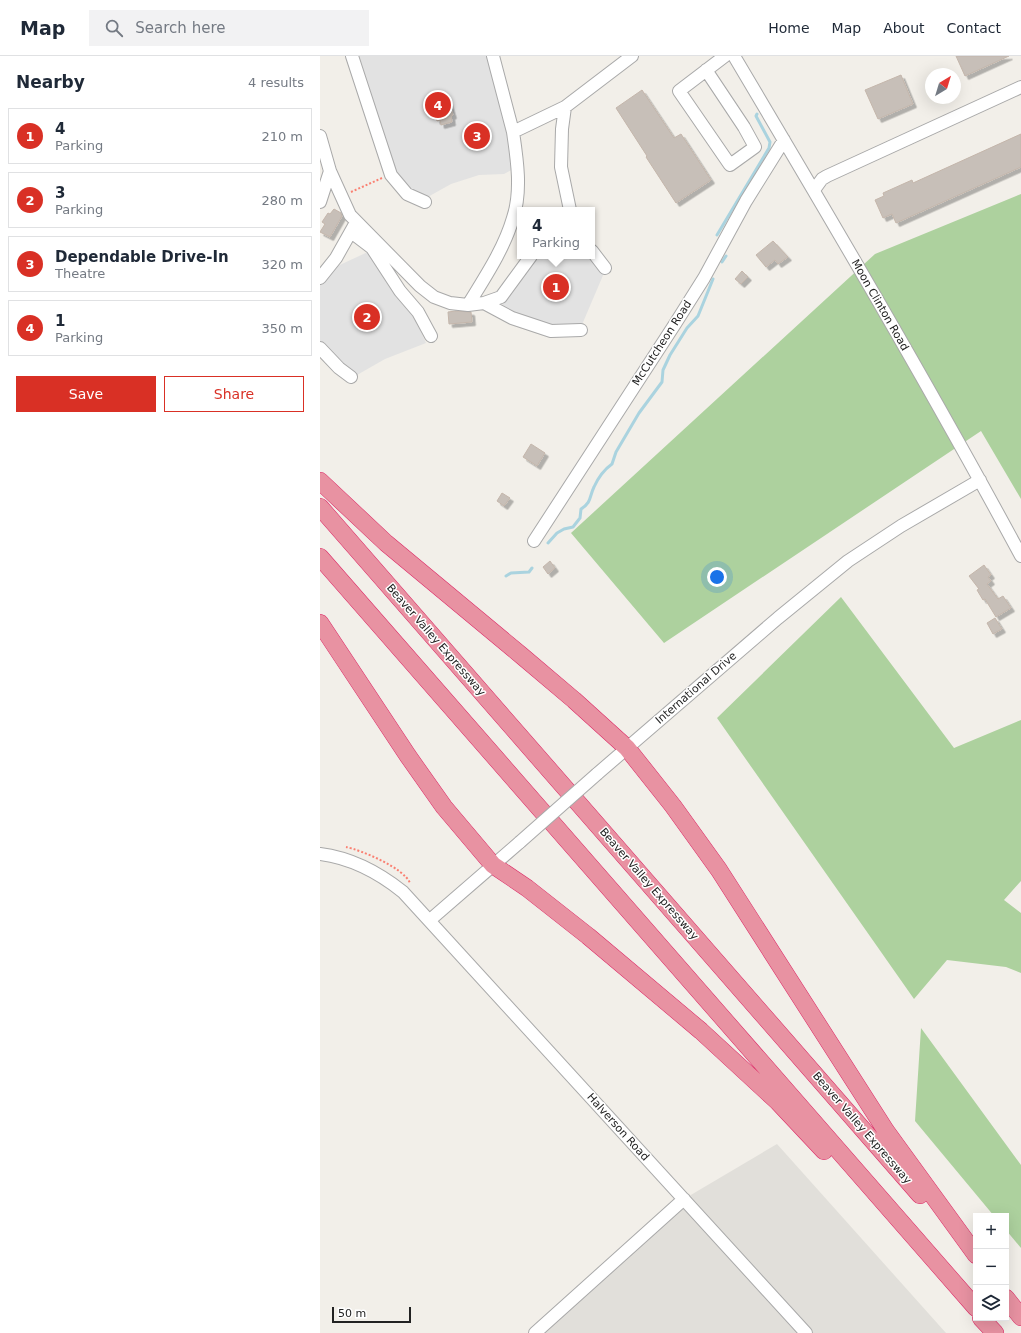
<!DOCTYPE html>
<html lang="en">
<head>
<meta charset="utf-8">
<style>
  body { margin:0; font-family:"DejaVu Sans",sans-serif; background:#f2f2f3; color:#1f2937 }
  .controls { position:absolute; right:12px; bottom:12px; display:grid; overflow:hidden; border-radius:0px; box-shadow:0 4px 16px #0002 }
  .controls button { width:36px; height:36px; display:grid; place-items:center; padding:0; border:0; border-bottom:1px solid #e0e1e3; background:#fff; color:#1f2937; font:20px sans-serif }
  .compass { position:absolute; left:605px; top:12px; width:36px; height:36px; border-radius:50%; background:#fff; box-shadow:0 4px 16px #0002; rotate:38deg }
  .scale { position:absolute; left:12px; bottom:10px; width:79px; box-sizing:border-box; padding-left:4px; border:2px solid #222; border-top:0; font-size:11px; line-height:14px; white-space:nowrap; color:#222; -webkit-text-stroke:3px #fff; paint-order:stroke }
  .you { position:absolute; left:397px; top:521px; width:14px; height:14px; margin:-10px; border:3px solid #fff; border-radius:50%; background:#1a73e8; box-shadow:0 0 0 6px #1a73e833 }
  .badge { display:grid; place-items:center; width:26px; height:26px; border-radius:50%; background:#d93025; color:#fff; font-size:13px; font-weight:700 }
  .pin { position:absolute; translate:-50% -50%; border:2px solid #fff; box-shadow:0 1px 4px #0006 }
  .popup { position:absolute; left:197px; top:151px; width:78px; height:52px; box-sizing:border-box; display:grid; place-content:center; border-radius:0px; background:#fff; filter:drop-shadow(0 1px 3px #0005); font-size:13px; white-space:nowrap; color:#747a83 }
  .popup b { font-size:15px; color:#1f2937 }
  .popup::after { content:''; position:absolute; left:50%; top:100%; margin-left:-8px; border:8px solid transparent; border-top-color:#fff }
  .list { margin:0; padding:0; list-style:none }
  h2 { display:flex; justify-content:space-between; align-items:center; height:52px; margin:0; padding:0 16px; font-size:17px }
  h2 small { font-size:13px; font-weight:400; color:#747a83 }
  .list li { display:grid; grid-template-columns:26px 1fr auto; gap:12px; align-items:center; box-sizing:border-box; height:56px; margin:0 8px 8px; padding:0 8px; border:1px solid #e0e1e3; border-radius:0px }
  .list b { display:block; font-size:15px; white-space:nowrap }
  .list p { margin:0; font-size:13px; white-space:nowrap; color:#747a83 }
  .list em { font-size:13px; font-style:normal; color:#747a83 }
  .actions { display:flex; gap:8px; padding:12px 16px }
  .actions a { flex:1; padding:9px 0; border:1px solid #d93025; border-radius:0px; text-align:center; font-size:14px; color:#d93025 }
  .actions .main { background:#d93025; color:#fff }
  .icon { flex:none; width:22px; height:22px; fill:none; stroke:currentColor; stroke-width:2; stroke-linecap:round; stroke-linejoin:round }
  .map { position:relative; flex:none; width:701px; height:1277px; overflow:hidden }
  header { display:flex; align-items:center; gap:24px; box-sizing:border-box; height:56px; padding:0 20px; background:#fff; border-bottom:1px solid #e0e1e3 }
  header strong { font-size:19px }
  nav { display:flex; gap:22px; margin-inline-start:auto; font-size:14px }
  .search { width:280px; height:36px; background:#f2f2f3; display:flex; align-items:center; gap:10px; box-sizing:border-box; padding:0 14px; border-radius:0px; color:#747a83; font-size:15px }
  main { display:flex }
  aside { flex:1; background:#fff }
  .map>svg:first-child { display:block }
  .airport { fill:#e1dfda }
  .forest { fill:#add19e }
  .parking { fill:#e2e2e2 }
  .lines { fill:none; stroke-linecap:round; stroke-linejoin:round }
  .stream { stroke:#aad3df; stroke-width:3 }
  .building { fill:#c7bfb8; stroke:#c4b6ab; filter:url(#shadow) }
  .minor-casing { stroke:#a9a9a9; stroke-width:14 }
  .highway-casing { stroke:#dc2a67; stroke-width:18 }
  .path { stroke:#fa8072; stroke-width:2; stroke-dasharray:2 2; stroke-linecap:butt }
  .minor { stroke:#fff; stroke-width:12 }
  .highway { stroke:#e892a2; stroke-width:17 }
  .minor-bridge-casing { stroke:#a9a9a9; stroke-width:14; stroke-linecap:butt }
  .minor-bridge { stroke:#fff; stroke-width:12 }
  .labels { text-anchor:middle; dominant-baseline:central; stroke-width:3; stroke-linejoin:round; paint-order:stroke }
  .street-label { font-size:11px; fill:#222; stroke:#fff }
</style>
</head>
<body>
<header>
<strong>Map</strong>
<div class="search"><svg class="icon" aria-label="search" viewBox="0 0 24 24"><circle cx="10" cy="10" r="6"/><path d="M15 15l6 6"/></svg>Search here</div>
<nav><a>Home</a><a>Map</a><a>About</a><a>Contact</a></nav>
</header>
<main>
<aside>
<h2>Nearby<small>4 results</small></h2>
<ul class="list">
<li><span class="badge">1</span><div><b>4</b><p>Parking</p></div><em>210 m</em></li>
<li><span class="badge">2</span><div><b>3</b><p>Parking</p></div><em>280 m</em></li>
<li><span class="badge">3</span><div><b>Dependable Drive-In</b><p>Theatre</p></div><em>320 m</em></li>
<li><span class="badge">4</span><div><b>1</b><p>Parking</p></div><em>350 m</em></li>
</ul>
<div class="actions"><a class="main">Save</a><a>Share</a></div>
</aside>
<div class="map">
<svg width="701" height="1277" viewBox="0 0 701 1277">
  <defs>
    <filter id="shadow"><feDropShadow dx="3.5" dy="3.5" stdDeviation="0" flood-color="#0004"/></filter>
  </defs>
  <rect width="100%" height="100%" fill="#f2efe9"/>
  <path class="airport" d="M457,1088L626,1277H215L364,1143Z"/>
  <path class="forest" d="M701,138V443L661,375L344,587L251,477L555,198Z
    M521,541L634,692L701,664V825L684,844L701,857V917L686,911L627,904L594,943L397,662Z
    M601,972L701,1109V1192L686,1174V1160H674L595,1065Z"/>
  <path class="parking" d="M39,0H169L189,78L195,112L184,118L159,119L131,128L106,142L84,141Z
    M52,194L82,235L106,287L65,303L30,323L0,290V223L9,214Z
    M217,200H272L287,210L261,271L234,273L180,252Z"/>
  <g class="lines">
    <path class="stream" d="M397,179L449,92L450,86L436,60L437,58
      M402,206L406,200
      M228,487L237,477L244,473L253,471L260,462L261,453C272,446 269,441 274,431C278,422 285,413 292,408L296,396L319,357L342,326L343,314L350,299L367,272L378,260L393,223
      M186,520L191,517L209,516L212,512"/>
  </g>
  <path class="building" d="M636,0H689L645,20Z
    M581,19L593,48L558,63L545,34Z
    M322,34L354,82L361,78L391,124L356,147L326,101L327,100L296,52Z
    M127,40L133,59L131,60L132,66L121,69L120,64L117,65L111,45Z
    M701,78V111L576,167L572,158L563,162L555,144L564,140L563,137L592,124L593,127Z
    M14,153L21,157L22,160L10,181L0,176L5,168L2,166L8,157L10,158Z
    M453,185L468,201L458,208L455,204L446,211L436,199Z
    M422,215L428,221L421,228L415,223Z
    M136,255L151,256L152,266L129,268L128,256Z
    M211,388L225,397L217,410L203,401Z
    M182,437L190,442L184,450L177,445Z
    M230,505L235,512L228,518L223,511Z
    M664,509L671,519L668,521L671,525L667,528L678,543L683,540L691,552L676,561L665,543L663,544L657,534L659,533L649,520Z
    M675,562L682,573L673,578L667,567Z"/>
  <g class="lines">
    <defs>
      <path id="minor" d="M32,0L71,119L87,138L105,146
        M173,0L193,76
        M414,0C512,165 610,331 701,500
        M386,14L424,71L435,91L410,109L359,35L405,0
        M0,80L10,115L30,159L100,230L114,241L130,247L148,249L164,247L181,241L211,200
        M494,134L502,123L507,120L701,31
        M0,146L10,115
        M250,154L241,111L242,73L245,51L312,0
        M31,176L52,192L80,235L98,256L111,280
        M272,195L285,212
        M0,222L16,202L34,170
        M164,247L192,262L231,275L261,274
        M148,249C165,221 184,193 193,162C202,135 197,103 193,76L245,51
        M0,292L19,312L31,321
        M214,485L355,268L384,222L426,145L464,84
        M277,718L458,562L528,505L581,470L660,424
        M0,798C32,802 58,816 83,836L486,1277
        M110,864L200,786
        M215,1277L364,1143"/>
      <path id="highway" d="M0,425L66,487L202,600L254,644L307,692L353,750L399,814L566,1075L656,1199
        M0,451L600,1139
        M0,501L656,1252
        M0,567L88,700L124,751L173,809L207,832L268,880L381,975L458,1046L504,1095
        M686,1242L701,1261
        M661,1262L675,1277"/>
    </defs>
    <use href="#minor" class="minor-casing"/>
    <use href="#highway" class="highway-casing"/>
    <path class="path" d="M31,136L62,122
      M26,791C41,794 84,812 90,827"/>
    <use href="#minor" class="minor"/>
    <use href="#highway" class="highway"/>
    <defs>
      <path id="minor-bridge" d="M200,786L277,718"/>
    </defs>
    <use href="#minor-bridge" class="minor-bridge-casing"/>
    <use href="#minor-bridge" class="minor-bridge"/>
  </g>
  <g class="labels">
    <g class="street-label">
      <text transform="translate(560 249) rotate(60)">Moon Clinton Road</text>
      <text transform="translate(342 287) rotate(-57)">McCutcheon Road</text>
      <text transform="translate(116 584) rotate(49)">Beaver Valley Expressway</text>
      <text transform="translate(376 632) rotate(-41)">International Drive</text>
      <text transform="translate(329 828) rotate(49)">Beaver Valley Expressway</text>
      <text transform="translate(298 1071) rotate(48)">Halverson Road</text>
      <text transform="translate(542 1072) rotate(49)">Beaver Valley Expressway</text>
    </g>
  </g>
</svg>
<div class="controls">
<button>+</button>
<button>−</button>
<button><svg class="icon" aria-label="layers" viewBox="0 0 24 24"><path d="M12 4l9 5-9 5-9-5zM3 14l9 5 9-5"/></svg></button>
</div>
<svg class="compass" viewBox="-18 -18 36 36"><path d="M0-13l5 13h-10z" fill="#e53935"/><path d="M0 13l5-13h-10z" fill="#747a83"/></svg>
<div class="scale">50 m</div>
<div class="you"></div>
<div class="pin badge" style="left:236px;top:231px">1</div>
<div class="popup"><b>4</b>Parking</div>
<div class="pin badge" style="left:47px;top:261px">2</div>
<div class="pin badge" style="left:157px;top:80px">3</div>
<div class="pin badge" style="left:118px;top:49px">4</div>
</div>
</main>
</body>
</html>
